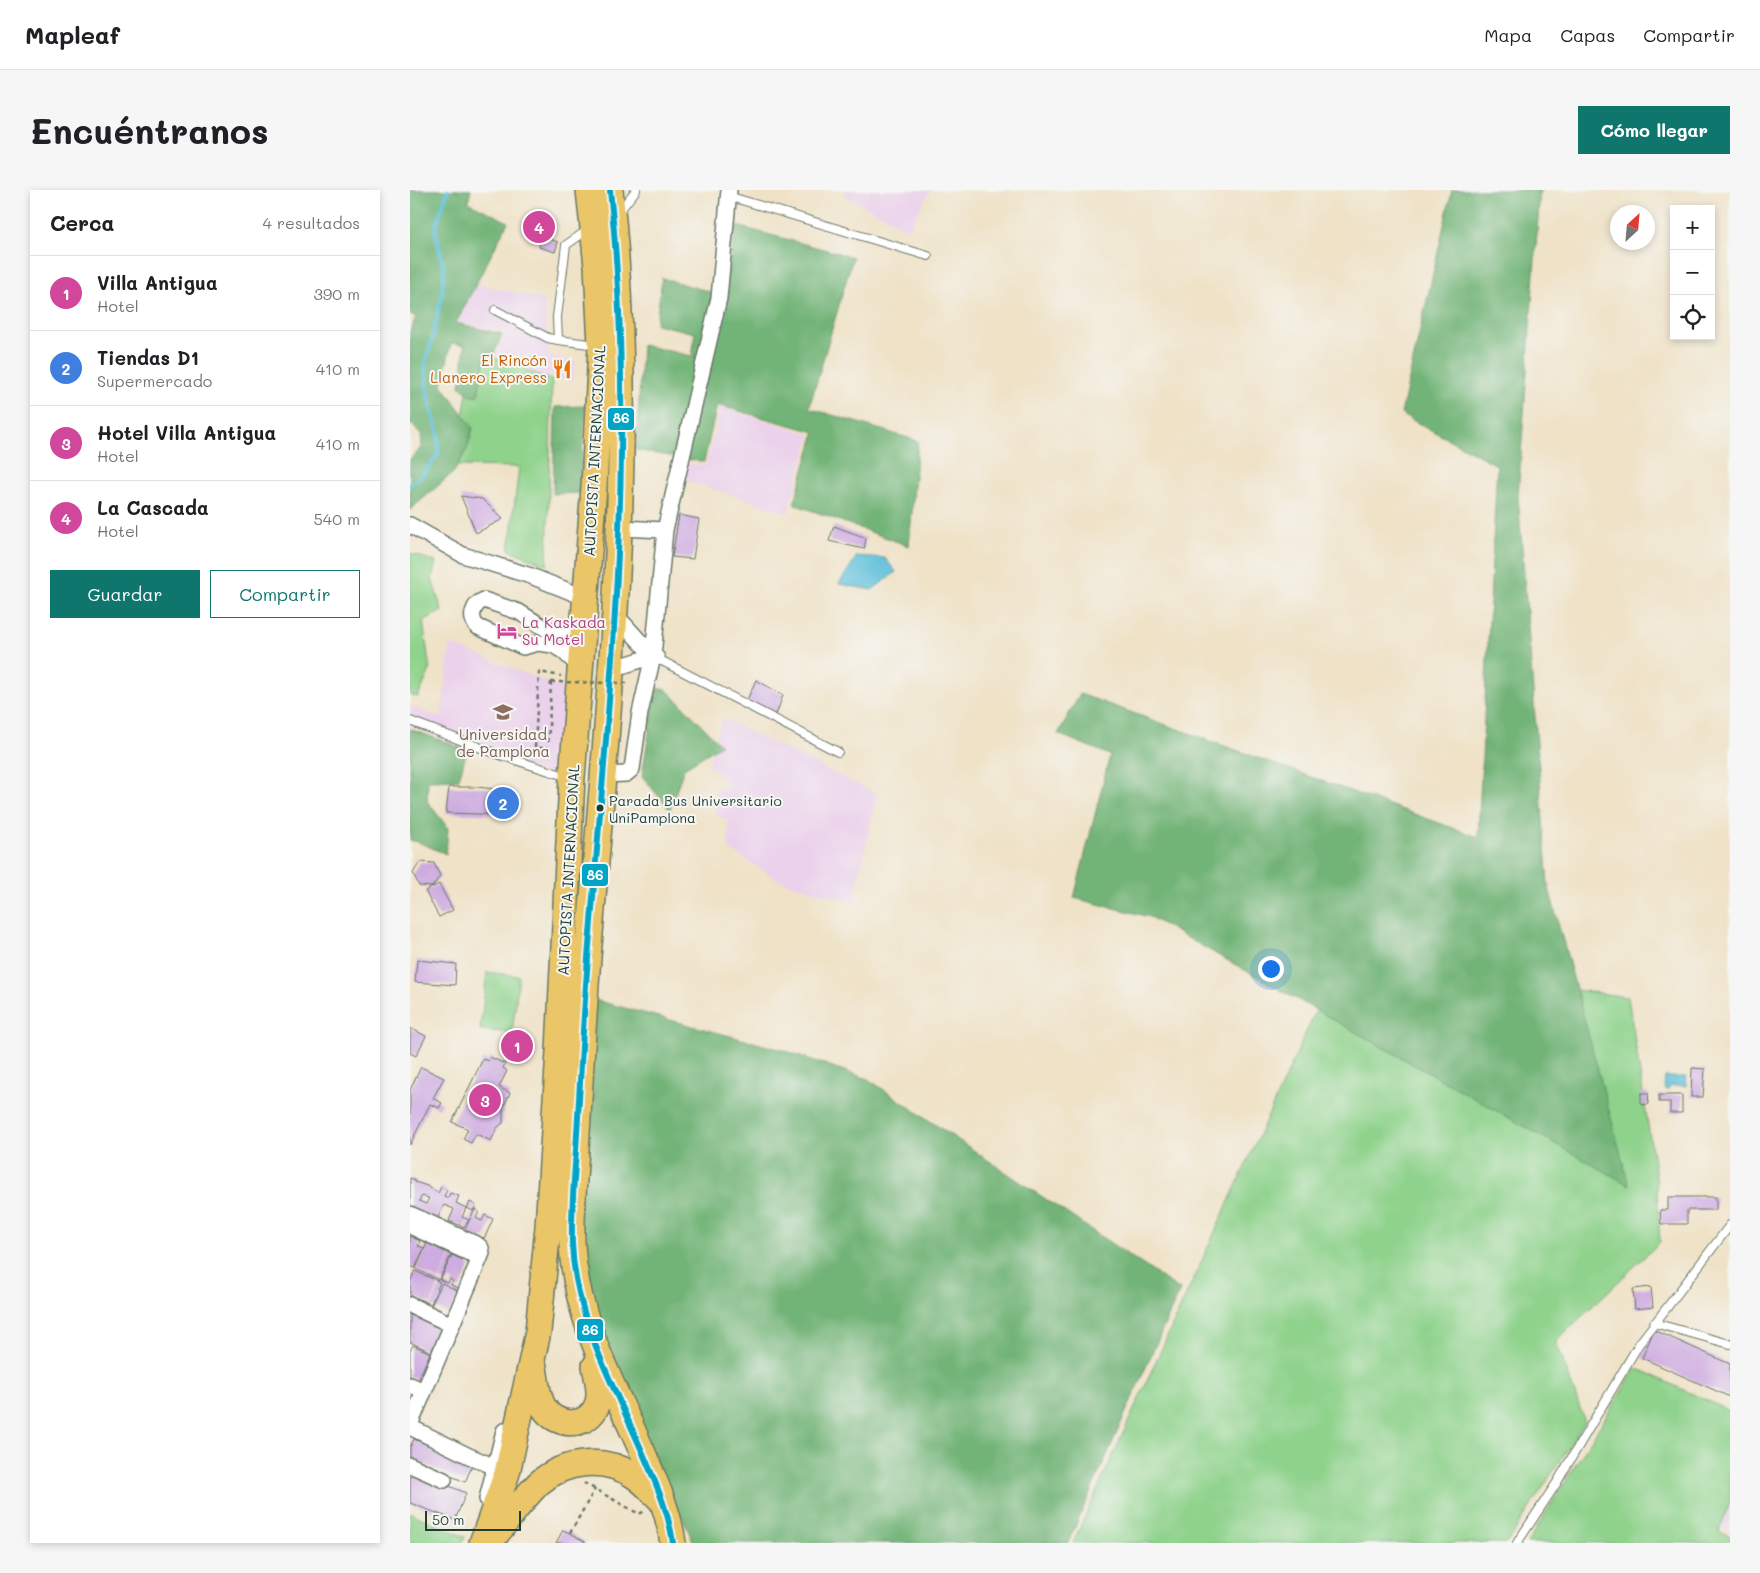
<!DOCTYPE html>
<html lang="es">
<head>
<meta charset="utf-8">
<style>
  body { margin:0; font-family:Mali,sans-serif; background:#f6f6f6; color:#202124 }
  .controls { position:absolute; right:15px; top:15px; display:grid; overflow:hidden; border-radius:0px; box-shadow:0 2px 8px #0003 }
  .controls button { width:45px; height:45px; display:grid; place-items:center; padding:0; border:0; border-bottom:1px solid #e0e0e0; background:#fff; color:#202124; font:25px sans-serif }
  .compass { position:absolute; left:1200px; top:15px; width:45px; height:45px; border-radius:50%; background:#fff; box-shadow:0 2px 8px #0003; rotate:26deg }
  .scale { position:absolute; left:15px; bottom:12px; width:96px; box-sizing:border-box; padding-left:5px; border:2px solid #1f3d34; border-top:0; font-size:14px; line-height:18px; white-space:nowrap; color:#1f3d34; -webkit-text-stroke:4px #f6f6f2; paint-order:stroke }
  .you { position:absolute; left:860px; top:778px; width:18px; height:18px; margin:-12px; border:4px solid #fff; border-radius:50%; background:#1a73e8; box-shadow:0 0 0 8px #1a73e833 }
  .badge { display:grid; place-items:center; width:32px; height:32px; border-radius:50%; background:#0f766e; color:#fff; font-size:16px; font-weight:700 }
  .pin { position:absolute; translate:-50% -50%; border:2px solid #fff; box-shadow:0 1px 5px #0006 }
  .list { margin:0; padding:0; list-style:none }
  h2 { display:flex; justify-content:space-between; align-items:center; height:65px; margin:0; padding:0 20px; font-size:21px }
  h2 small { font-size:16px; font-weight:400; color:#757577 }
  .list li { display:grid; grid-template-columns:32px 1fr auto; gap:15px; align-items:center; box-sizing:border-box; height:75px; padding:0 20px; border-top:1px solid #e0e0e0 }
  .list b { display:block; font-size:19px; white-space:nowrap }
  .list p { margin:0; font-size:16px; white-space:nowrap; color:#757577 }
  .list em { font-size:16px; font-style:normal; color:#757577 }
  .actions { display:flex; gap:10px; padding:15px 20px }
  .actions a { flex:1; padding:11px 0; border:1px solid #0f766e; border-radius:0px; text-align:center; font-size:18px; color:#0f766e }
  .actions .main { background:#0f766e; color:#fff }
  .icon { flex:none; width:28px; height:28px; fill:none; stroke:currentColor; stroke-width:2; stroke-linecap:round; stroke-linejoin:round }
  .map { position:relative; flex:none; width:1320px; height:1353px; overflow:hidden; border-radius:0px }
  header { display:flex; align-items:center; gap:30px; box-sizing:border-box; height:70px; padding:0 25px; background:#fff; border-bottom:1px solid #e0e0e0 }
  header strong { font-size:24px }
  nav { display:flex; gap:28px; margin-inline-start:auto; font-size:18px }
  .intro { display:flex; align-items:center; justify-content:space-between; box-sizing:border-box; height:120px; padding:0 30px }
  h1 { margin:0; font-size:35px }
  .button { padding:12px 22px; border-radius:0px; background:#0f766e; color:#fff; font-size:18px; font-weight:700 }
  main { display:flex; gap:30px; padding:0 30px }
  aside { flex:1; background:#fff; border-radius:0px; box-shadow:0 2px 8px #0003 }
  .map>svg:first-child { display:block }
  .built { fill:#ebd1eb }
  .green { fill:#8ed28b; stroke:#568860 }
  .forest { fill:#72b477; stroke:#487856 }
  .water { fill:#5bbfda; stroke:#3d7e87 }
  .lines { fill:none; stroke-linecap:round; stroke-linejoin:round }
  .stream { stroke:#5bbfda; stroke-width:4 }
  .building { fill:#ceabe0; fill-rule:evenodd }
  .service-casing { stroke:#687767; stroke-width:10 }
  .minor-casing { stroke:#687767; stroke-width:18 }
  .trunk-casing { stroke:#687767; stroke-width:28 }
  .path { stroke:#687767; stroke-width:2.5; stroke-dasharray:4 4; stroke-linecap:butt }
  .service { stroke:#fff; stroke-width:8 }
  .minor { stroke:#fff; stroke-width:15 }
  .trunk { stroke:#ebc669; stroke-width:25 }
  .path-bridge { stroke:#687767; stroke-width:2.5; stroke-dasharray:4 4; stroke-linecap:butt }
  .bus-1-casing { stroke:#f6f6f2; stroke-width:10 }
  .bus-1 { stroke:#02a4c6; stroke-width:6 }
  .bus-dot { fill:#1f3d34; stroke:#f6f6f2; stroke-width:2 }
  .labels { text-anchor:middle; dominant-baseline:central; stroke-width:4; stroke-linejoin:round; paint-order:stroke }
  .bus-label { font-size:14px; fill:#1f3d34; stroke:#f6f6f2; text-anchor:start }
  .food-label { font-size:15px; fill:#c56008; stroke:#f6f6f2; text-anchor:end }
  .street-label { font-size:15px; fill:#1f3d34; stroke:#f6f6f2 }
  .hotel-label { font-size:15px; fill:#b23c85; stroke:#f6f6f2; text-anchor:start }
  .education-label { font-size:15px; fill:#785e54; stroke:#f6f6f2 }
  .line-badge { stroke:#f6f6f2; stroke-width:2 }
  .badge-label { font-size:14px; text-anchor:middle; font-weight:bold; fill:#fff }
</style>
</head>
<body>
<header>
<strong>Mapleaf</strong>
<nav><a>Mapa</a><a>Capas</a><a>Compartir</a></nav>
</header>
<div class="intro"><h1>Encuéntranos</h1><a class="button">Cómo llegar</a></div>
<main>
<aside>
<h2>Cerca<small>4 resultados</small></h2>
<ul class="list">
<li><span class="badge" style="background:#d1479c">1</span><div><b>Villa Antigua</b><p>Hotel</p></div><em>390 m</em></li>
<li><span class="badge" style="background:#3f7fe0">2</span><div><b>Tiendas D1</b><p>Supermercado</p></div><em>410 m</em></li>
<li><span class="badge" style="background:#d1479c">3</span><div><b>Hotel Villa Antigua</b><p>Hotel</p></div><em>410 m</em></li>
<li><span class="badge" style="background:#d1479c">4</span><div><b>La Cascada</b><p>Hotel</p></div><em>540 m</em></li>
</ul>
<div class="actions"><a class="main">Guardar</a><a>Compartir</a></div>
</aside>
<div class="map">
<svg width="1320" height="1353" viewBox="0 0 1320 1353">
  <rect width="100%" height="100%" fill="#f6f6f2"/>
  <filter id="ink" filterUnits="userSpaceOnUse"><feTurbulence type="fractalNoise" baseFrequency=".02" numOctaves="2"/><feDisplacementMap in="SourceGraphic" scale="10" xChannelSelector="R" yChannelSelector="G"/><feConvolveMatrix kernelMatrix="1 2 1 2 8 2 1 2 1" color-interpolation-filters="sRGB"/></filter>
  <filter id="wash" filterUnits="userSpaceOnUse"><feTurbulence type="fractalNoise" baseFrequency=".0096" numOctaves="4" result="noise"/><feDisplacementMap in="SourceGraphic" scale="20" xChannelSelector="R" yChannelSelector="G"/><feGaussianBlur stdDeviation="1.12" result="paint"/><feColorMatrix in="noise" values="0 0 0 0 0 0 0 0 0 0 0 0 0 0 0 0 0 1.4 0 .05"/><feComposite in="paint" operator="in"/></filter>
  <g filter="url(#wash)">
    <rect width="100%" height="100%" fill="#efe2c7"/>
    <path class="built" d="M436,0H521L498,39L434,5Z
      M67,93L134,110L139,165L166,172L162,191L127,184L85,165L95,142L48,132Z
      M309,217L401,244L378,323L272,289L274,273L296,275L309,224Z
      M40,454L155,499L151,588L57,557L0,536V515L31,528Z
      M312,528L467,604L444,712L370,691L319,659L318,630L305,625L306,601L319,595L298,574Z
      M1320,1311V1341L1310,1337Z"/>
    <path class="green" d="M64,160L142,190L137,375L99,360L109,277L45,276Z
      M0,363L26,372L22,389L32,421L13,431L20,480L8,507L0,505Z
      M930,768L1218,807L1246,986L1250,1052L1146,1151L1175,1232L1097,1353H663Z
      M77,782L109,786L102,843L70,840Z
      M1226,1178L1320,1221V1312L1309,1342L1320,1346V1353H1117Z
      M0,1323L55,1347L52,1353H0Z"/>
    <path class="forest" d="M0,0H61L58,12L98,32L46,133L92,144L84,164L76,163L68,205L62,206L50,197L55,155L41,153L32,195L63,238L57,259L44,282L0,320V269L12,256L11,244L2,234L0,236V142L6,127L0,124Z
      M1042,0H1130L1108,306L1138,695L1219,995L740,727L664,708L700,565L648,544L670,504L1068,647L1087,275L991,224Z
      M327,36L443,67L399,218L508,251L499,356L384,314L405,242L307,215L294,272L226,260L232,155L282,166L285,143L246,134L252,88L304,103L277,210L289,212Z
      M176,216L169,303L143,304L145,217Z
      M246,499H256L311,555L274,578L260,620L232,586Z
      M0,539L57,560L49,589L18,590L17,611L38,638L36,664L8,652L0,650Z
      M181,809L373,860L458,889L770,1100L658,1353H284L199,1172L174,1094L170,1022Z"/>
    <path class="water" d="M447,366L475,368L486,382L462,400L429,394Z
      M1255,887H1276V896H1261L1258,900H1256L1254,898Z"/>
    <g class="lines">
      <path class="stream" d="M0,295L13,284L28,265V241L21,219L16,195L15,172L22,150L32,103L34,79L25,39L38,0"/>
    </g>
    <g id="blocks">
      <path class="building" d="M132,47L148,52L145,62L129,57Z
        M51,306L72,309L93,329L66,343Z
        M269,325L289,329L283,369L262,367Z
        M424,336L456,348L454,359L419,351Z
        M346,490L373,505L366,525L337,510Z
        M39,597H67L102,601L99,625L36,623Z
        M10,672L24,673L30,686L22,697L9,696L3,683Z
        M29,694L43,720L29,727L15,701Z
        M7,770L46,774L45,795L5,792Z
        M0,838L16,846L6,866L0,863Z
        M80,867L95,874L93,878L97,881L89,897L100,903L93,918V933L87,938L81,951L66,944L61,953L53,949L58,939L42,932L73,869L78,871Z
        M11,877L34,888L23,908L32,913L29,918L20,914L0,955V900Z
        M1282,878L1295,879L1293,907H1281Z
        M1231,903H1238L1239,914L1231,915Z
        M1249,905H1272V923H1260V912H1249Z
        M0,988L5,990V992L17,996L28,1003L31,997L37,1000L34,1006L38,1008L40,1003L49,1006L46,1013L56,1018L52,1027L59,1030L54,1037L39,1031L44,1019L34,1015L27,1030L0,1017ZM12,1006L19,1008L16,1014L9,1011Z
        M1258,1007H1306V1020H1277V1034H1251L1250,1020H1258Z
        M60,1012L66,1015L63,1021L57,1018Z
        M65,1019L69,1022L66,1028L72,1031L75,1025L83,1029L75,1047L69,1049L54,1041Z
        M0,1046L10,1051L8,1056L14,1058L5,1078L0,1076Z
        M17,1053L41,1065L29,1090L6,1079Z
        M42,1065L57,1072L60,1077L50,1099L41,1095L43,1091L40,1089L38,1093L30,1090Z
        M5,1081L30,1092L21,1114L0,1105V1092Z
        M32,1093L50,1102L39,1124L21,1116Z
        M1241,1097L1243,1117L1225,1119L1223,1099Z
        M0,1120L34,1135L21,1162L0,1152Z
        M1244,1140L1320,1174V1207L1232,1168Z
        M3,1155L20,1163L8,1190L0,1186V1161Z
        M0,1203L5,1205L0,1217Z
        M4,1249L63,1274L55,1292L0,1268V1257Z
        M0,1280L56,1303L45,1330L0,1313Z
        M153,1340L160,1343L177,1353H146Z"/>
    </g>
  </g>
  <g filter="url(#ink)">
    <use href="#blocks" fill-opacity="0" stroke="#687767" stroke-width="1"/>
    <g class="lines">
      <defs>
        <path id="service" d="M318,6L518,66
          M208,23L226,0
          M179,39L156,55L147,127L148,150L187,155
          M85,120L138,148L148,150
          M252,471L428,562
          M0,531L87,564L158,587
          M1244,1133L1320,1154
          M1107,1353L1146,1294L1229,1154L1320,1035"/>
        <path id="minor" d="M0,335L53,365L121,386L176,408
          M210,338L255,340
          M205,424L243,466L247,468
          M171,478L153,461L143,455L128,453L113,457L68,437C58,429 63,414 74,410L109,422L138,440L144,441L174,436
          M202,479L243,466
          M193,585L216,584L222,579L230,523L243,466L255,340L309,108L319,0
          M0,1024L68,1055L71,1058L72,1063L0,1235
          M0,1036L70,1068
          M0,1115L42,1135
          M0,1195L14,1201
          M0,1237L59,1266L85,1277
          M0,1275L34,1290
          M77,1309L94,1241"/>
        <path id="trunk" d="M200,0C227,248 200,496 180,744C174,810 171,877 167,944C165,980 161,1017 162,1054C165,1130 206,1200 235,1268C247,1296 259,1323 263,1353
          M124,1177C126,1190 127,1206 134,1218C147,1238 178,1238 187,1215C192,1204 187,1188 185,1176
          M80,1352C96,1333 111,1310 129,1293C155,1270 194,1267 223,1285C233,1291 241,1300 249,1308
          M72,1353L97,1283L128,1142L138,1037L149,861L162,588L184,296L191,156L187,76L179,0"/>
      </defs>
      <use href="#service" class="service-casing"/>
      <use href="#minor" class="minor-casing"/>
      <use href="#trunk" class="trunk-casing"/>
      <path class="path" d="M141,492L138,559L125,557L129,482L151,486
        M174,1293L229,1324L235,1321
        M160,1343L185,1299"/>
      <use href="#service" class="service"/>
      <use href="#minor" class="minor"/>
      <use href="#trunk" class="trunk"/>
      <path class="path-bridge" d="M141,492L217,493"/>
      <defs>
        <path id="bus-1" d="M200,0C227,248 200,496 180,744C174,810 171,877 167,944C165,980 161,1017 162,1054C165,1130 206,1200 235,1268C247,1296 259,1323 263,1353"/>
      </defs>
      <use href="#bus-1" class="bus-1-casing"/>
      <use href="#bus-1" class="bus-1"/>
    </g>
  </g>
  <defs>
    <symbol id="restaurant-bare" viewBox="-9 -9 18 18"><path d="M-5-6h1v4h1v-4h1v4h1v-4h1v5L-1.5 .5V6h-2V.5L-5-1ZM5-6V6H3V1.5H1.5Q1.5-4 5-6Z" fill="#e8710a" stroke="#f6f6f2" stroke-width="2.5" paint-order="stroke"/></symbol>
    <symbol id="hotel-bare" viewBox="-9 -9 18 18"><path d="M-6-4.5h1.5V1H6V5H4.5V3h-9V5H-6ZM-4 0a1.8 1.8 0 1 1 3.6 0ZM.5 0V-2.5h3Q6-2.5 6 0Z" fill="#d1479c" stroke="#f6f6f2" stroke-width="2.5" paint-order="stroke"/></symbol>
    <symbol id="university-bare" viewBox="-9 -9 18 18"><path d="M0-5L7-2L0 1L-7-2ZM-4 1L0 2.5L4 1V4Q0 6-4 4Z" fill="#8d6e63" stroke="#f6f6f2" stroke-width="2.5" paint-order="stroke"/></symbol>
  </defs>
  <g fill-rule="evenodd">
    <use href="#restaurant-bare" x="138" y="165" width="28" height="28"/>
    <use href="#hotel-bare" x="83" y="427" width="28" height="28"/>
    <use href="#university-bare" x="79" y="508" width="28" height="28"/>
  </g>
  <circle class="bus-dot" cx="190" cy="618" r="4.5"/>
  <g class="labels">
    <g class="bus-label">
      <text x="199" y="610">Parada Bus Universitario<tspan x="199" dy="17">UniPamplona</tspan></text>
    </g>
    <g class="food-label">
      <text x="137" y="170">El Rincón<tspan x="137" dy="17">Llanero Express</tspan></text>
    </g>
    <g class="street-label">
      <text transform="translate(184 261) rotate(-87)">AUTOPISTA INTERNACIONAL</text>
      <text transform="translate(158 680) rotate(-87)">AUTOPISTA INTERNACIONAL</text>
    </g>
    <g class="hotel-label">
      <text x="112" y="432">La Kaskada<tspan x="112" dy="17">Su Motel</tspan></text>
    </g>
    <g class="education-label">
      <text x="93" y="544">Universidad<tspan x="93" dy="17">de Pamplona</tspan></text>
    </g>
  </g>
  <g class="line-badge">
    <rect x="197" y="217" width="28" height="24" rx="5" fill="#02a4c6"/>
    <rect x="171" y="673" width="28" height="24" rx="5" fill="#02a4c6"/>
    <rect x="166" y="1128" width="28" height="24" rx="5" fill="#02a4c6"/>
  </g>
  <g class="badge-label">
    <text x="211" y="233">86</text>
    <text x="185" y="690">86</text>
    <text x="180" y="1145">86</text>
  </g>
</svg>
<div class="controls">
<button>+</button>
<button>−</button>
<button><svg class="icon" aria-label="locate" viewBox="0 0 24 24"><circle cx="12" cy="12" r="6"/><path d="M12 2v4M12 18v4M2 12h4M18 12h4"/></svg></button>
</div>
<svg class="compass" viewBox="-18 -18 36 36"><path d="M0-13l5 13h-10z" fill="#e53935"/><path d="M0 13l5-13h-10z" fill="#757577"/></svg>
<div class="scale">50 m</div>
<div class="you"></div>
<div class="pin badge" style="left:107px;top:856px;background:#d1479c">1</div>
<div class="pin badge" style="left:93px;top:613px;background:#3f7fe0">2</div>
<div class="pin badge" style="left:75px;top:910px;background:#d1479c">3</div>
<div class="pin badge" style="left:129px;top:37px;background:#d1479c">4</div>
</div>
</main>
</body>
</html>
